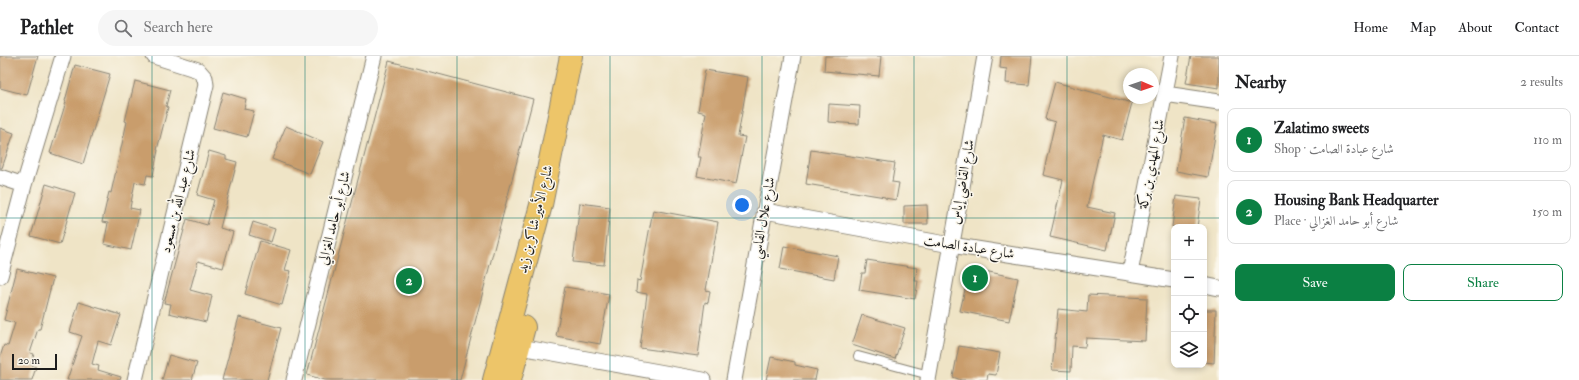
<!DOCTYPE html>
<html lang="en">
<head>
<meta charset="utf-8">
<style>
  body { margin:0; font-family:"IM FELL Double Pica",Amiri,serif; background:#f6f6f6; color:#202124 }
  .controls { position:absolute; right:12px; bottom:12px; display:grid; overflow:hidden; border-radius:8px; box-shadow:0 2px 6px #0003 }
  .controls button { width:36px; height:36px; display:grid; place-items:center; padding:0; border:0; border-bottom:1px solid #e0e0e0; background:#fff; color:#202124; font:20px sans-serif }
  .compass { position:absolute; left:1123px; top:12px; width:36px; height:36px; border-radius:50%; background:#fff; box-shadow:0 2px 6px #0003; rotate:92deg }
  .scale { position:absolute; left:12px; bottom:10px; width:45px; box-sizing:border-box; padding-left:4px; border:2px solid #1c1c1c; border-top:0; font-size:11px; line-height:14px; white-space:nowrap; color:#1c1c1c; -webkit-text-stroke:3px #fbf7ec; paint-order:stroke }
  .you { position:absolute; left:742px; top:149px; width:14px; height:14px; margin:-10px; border:3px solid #fff; border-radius:50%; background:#1a73e8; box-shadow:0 0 0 6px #1a73e833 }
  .badge { display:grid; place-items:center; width:26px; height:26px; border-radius:50%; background:#0b8043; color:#fff; font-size:13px; font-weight:700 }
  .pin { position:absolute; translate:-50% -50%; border:2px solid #fff; box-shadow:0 1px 4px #0006 }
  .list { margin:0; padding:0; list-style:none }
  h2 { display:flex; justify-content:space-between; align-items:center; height:52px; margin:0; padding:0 16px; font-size:17px }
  h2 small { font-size:13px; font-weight:400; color:#757577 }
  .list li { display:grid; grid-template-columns:26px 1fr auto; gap:12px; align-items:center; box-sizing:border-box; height:64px; margin:0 8px 8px; padding:0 8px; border:1px solid #e0e0e0; border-radius:8px }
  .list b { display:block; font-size:15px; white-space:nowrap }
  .list p { margin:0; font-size:13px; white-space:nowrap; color:#757577 }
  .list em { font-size:13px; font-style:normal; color:#757577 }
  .actions { display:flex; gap:8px; padding:12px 16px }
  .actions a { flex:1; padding:9px 0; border:1px solid #0b8043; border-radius:8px; text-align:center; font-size:14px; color:#0b8043 }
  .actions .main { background:#0b8043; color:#fff }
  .icon { flex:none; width:22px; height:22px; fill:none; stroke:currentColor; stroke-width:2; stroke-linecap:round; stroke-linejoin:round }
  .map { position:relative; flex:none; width:1219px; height:324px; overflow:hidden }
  header { display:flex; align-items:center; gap:24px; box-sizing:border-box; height:56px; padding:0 20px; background:#fff; border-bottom:1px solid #e0e0e0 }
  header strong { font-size:19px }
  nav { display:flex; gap:22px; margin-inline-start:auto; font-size:14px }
  .search { width:280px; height:36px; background:#f6f6f6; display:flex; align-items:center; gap:10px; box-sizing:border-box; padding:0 14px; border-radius:22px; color:#757577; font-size:15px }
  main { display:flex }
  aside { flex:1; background:#fff }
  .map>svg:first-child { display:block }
  .building { fill:#c99d6c }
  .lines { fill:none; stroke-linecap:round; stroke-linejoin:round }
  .service-casing { stroke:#868071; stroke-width:10 }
  .minor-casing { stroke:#868071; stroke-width:17 }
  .primary-casing { stroke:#868071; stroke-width:24 }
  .service { stroke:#fff; stroke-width:8 }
  .minor { stroke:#fff; stroke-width:15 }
  .primary { stroke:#edc569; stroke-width:22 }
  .grid { fill:none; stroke:#0f766e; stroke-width:1; stroke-opacity:0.55 }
  .labels { text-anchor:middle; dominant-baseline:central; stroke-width:3; stroke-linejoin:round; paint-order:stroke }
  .street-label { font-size:14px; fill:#1c1c1c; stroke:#fbf7ec }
</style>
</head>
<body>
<header>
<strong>Pathlet</strong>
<div class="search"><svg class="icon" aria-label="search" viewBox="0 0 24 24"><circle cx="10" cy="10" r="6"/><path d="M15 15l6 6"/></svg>Search here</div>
<nav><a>Home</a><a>Map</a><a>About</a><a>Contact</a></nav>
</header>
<main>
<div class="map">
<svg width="1219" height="324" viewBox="0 0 1219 324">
  <rect width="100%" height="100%" fill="#fbf7ec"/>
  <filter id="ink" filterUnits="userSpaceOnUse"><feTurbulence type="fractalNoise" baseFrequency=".025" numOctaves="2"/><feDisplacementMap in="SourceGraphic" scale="8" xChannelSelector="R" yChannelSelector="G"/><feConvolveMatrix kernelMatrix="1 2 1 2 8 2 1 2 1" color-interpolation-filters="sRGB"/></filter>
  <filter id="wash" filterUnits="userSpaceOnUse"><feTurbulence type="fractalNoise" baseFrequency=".012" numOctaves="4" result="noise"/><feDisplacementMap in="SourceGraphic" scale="16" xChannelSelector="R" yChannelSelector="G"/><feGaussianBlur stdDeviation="0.9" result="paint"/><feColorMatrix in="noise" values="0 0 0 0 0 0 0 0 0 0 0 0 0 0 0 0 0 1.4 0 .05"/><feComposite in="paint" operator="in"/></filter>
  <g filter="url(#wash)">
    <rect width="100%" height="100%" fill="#efe4c6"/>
    <g id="blocks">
      <path class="building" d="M0,0H38L27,39L0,32Z
        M825,0H881L879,20L824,15Z
        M1001,0H1032L1029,29L1006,27L1007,13L1000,12Z
        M1191,0H1219V32L1186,27Z
        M389,5L533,43L460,324H325L307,319Z
        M75,9L110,18L83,108L50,97L66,46L65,45Z
        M705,14L748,21L738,80L745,81L736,128L697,120L701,101H698L706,57L698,55Z
        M135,25L170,34L166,50L168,51L157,94H158L153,120L147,119L145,128L135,126L130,152L140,154L131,194L104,188L108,167L102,166L109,136L111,137L127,66L125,65Z
        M1055,26L1132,47L1122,84L1103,79L1087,151L1115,157L1107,194L1050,181L1063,124L1043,119L1055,66L1045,63Z
        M223,36L246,43L244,53L254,55L247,81L213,72Z
        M829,48L860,50L859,68L828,66Z
        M1185,62L1217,68L1208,121L1176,115Z
        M286,70L323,86L310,118L272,103Z
        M0,72L14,77L2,112H0Z
        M811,94L895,107L892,126L899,127L896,144L885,142V141L806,128Z
        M209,95L226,100V103L237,106L220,172L233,176L223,212L198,205L190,234L212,240L206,266L169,257L171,248L164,247L187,163L207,169L214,144L197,139Z
        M46,128L75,137L60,188L31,180Z
        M1176,140L1201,143L1197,171H1172Z
        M580,147L610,151L604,209L573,206Z
        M927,149L928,168H904V150Z
        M653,154L718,166L706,234L710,235L708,247L705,246L698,300L640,292L647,238L636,236L637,224L640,225Z
        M253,166L275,173L271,186L249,179Z
        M260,185L291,194L285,214L291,215L282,249L245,238Z
        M784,190L838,200L834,223L780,213Z
        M867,204L917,212L915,225H918L915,243L859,234L862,217H865Z
        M970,212L1018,222L1009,265L960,255Z
        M17,213L53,222L40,273H38L30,297L34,298L31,309L36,311L32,324H0V301L4,289L8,290L15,267L4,264Z
        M565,231L609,238L600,288L556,280Z
        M1088,239L1147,242L1145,285L1086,282L1085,291L1072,290L1071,315L1052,314L1058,253L1087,256Z
        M79,246L121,259L111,289L98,285L92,308L99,310L98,314L121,321L120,324H67L82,280L70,276Z
        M1204,254H1216L1214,307L1204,306Z
        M862,259L905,272L895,303L852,289Z
        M239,261L281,272L267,324H222Z
        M959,290L1000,297L996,319L988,318L987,324H961L953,321Z
        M169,299L197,307L192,324H162Z
        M771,301L795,306V309L817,314L815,324H766Z"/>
    </g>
  </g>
  <g filter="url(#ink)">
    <use href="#blocks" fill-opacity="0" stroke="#868071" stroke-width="1"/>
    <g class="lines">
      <defs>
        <path id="service" d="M858,300L929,319"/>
        <path id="minor" d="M1165,38L1219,46
          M0,121L24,129
          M765,155L951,189L1174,224
          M1130,217L1172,0
          M0,220L24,129L63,0
          M1204,229L1219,232
          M509,289L703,324
          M135,324L206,29L205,22L198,14L154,0
          M294,324L374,0
          M734,324L793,0
          M928,324L985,0"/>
        <path id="primary" d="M494,324L541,149L571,0
          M510,324L524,271"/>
      </defs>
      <use href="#service" class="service-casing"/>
      <use href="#minor" class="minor-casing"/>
      <use href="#primary" class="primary-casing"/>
      <use href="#service" class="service"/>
      <use href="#minor" class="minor"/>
      <use href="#primary" class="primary"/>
    </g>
  </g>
  <path class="grid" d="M152,0V324M305,0V324M457,0V324M610,0V324M762,0V324M914,0V324M1067,0V324M0,162H1219"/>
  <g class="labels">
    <g class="street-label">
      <text transform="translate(1151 108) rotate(-79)">شارع المهدي بن بركة</text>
      <text transform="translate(962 126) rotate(-80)">شارع القاضي إياس</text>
      <text transform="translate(178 145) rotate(-76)">شارع عبد الله بن مسعود</text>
      <text transform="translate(334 162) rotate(-76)">شارع أبو حامد الغزالي</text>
      <text transform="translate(763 162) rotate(-80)">شارع علال الفاسي</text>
      <text transform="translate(535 163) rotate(-76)">شارع الأمير شاكر بن زيد</text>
      <text transform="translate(969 191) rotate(9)">شارع عبادة الصامت</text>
    </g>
  </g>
</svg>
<div class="controls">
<button>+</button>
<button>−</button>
<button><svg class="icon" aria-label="locate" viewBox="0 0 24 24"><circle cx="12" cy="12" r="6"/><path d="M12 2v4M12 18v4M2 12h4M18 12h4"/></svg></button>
<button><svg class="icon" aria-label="layers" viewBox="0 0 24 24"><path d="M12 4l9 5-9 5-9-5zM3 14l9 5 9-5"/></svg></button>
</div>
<svg class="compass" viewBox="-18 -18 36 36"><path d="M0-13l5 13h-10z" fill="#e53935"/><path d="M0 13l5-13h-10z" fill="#757577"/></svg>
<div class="scale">20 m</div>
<div class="you"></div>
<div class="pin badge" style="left:975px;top:222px">1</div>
<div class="pin badge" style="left:409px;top:225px">2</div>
</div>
<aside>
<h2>Nearby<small>2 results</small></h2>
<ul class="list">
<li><span class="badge">1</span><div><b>Zalatimo sweets</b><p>Shop · شارع عبادة الصامت</p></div><em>110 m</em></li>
<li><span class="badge">2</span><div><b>Housing Bank Headquarter</b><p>Place · شارع أبو حامد الغزالي</p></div><em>150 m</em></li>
</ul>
<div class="actions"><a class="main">Save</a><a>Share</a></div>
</aside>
</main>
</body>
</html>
